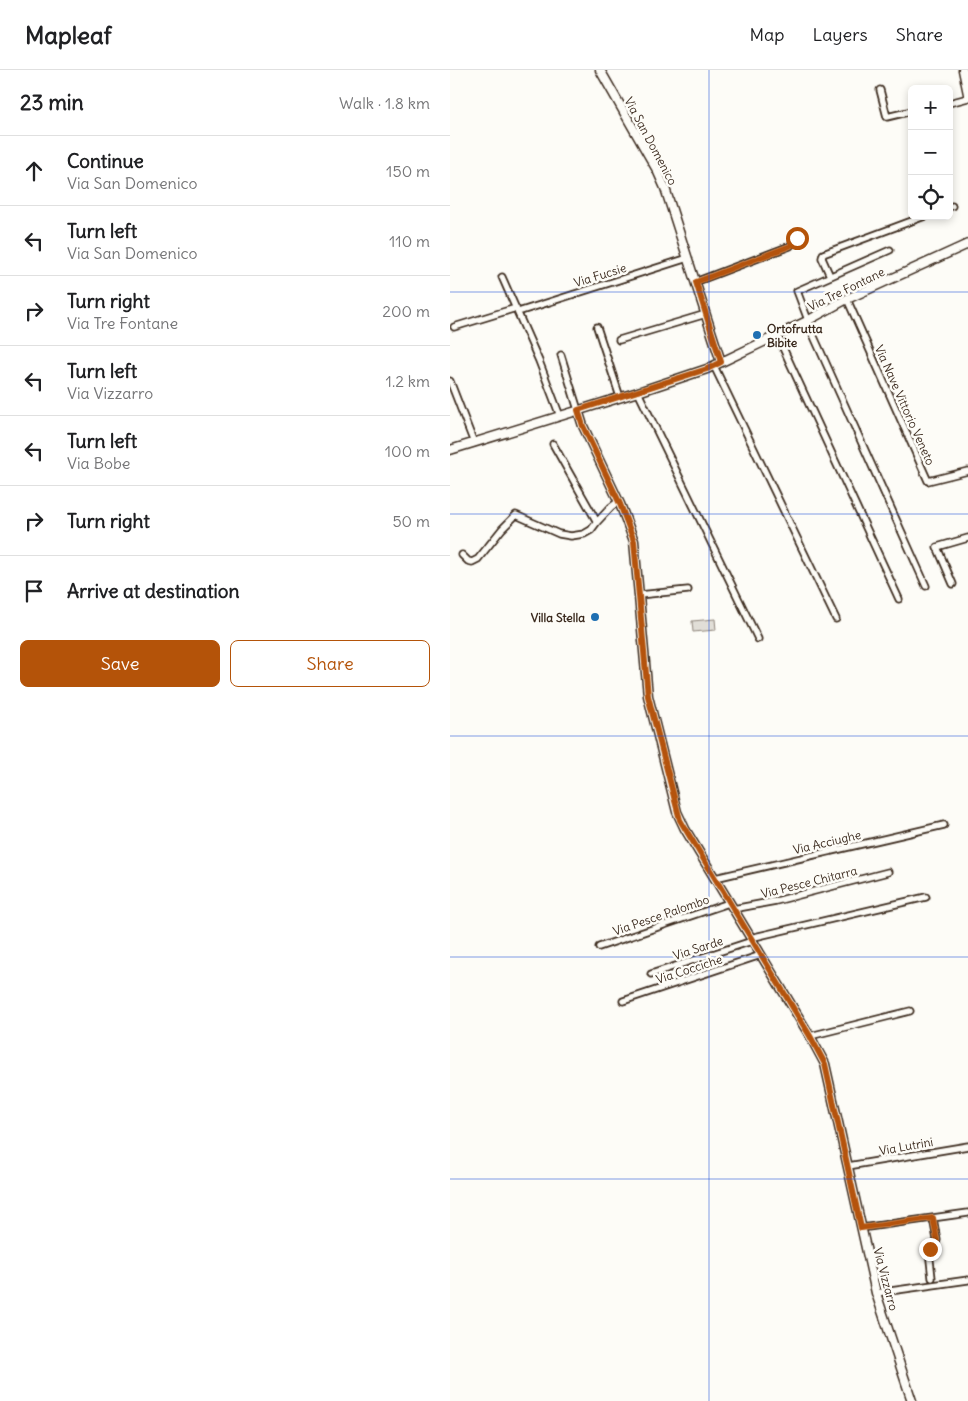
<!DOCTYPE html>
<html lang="en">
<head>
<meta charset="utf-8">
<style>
  body { margin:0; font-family:Delius,sans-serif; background:#f6f6f6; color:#202124 }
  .controls { position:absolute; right:15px; top:15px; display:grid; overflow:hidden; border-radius:8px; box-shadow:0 2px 8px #0003 }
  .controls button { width:45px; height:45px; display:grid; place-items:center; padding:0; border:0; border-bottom:1px solid #e0e0e0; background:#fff; color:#202124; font:25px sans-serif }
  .stop { position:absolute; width:15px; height:15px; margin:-11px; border:4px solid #b45309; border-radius:50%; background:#fff }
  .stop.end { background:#b45309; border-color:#fff; box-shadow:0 1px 5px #0008 }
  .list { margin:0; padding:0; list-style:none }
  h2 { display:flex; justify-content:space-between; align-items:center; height:65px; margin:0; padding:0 20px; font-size:21px }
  h2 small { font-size:16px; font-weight:400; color:#757577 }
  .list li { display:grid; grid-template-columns:32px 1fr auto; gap:15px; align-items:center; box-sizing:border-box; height:70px; padding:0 20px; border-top:1px solid #e0e0e0 }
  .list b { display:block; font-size:19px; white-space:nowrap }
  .list p { margin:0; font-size:16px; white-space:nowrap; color:#757577 }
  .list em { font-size:16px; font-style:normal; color:#757577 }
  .actions { display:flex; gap:10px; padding:15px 20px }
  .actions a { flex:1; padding:11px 0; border:1px solid #b45309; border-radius:8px; text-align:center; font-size:18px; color:#b45309 }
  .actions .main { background:#b45309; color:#fff }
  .icon { flex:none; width:28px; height:28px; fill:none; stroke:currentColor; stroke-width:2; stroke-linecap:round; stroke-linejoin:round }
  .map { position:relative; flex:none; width:518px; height:1331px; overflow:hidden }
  header { display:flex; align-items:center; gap:30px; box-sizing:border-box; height:70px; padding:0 25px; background:#fff; border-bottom:1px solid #e0e0e0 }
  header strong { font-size:24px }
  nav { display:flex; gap:28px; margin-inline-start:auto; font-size:18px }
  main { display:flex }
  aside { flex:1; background:#fff }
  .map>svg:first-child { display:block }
  .park { fill:#e1ded7; stroke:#8e847a }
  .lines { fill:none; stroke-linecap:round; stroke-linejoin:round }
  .street-casing { stroke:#3b2a1e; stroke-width:9 }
  .secondary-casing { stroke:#3b2a1e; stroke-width:11 }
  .street { stroke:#fdfcf7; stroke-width:5.5 }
  .secondary { stroke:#fdfcf7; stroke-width:8 }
  .route { stroke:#b45309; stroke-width:6 }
  .grid { fill:none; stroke:#1d4ed8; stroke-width:1; stroke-opacity:0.55 }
  .poi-dot { fill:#1f6fb2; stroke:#fdfcf7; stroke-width:2 }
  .labels { text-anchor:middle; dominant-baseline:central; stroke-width:5; stroke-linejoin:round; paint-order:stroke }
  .street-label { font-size:12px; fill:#3b2a1e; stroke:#fdfcf7 }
  .poi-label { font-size:12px; font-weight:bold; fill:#3b2a1e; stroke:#fdfcf7; text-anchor:start }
</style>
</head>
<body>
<header>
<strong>Mapleaf</strong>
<nav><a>Map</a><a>Layers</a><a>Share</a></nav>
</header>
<main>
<aside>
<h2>23 min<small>Walk · 1.8 km</small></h2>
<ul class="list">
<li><svg class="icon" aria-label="ahead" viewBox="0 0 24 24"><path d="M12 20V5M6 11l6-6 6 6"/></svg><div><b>Continue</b><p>Via San Domenico</p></div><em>150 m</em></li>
<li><svg class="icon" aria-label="left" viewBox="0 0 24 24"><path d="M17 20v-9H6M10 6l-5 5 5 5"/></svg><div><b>Turn left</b><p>Via San Domenico</p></div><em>110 m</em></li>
<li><svg class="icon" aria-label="right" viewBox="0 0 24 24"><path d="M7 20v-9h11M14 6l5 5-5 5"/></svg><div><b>Turn right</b><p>Via Tre Fontane</p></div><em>200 m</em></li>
<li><svg class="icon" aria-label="left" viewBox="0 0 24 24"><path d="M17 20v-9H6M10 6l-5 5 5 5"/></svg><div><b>Turn left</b><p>Via Vizzarro</p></div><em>1.2 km</em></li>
<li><svg class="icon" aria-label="left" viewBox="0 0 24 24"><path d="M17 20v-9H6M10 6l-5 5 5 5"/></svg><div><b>Turn left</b><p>Via Bobe</p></div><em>100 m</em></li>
<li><svg class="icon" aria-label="right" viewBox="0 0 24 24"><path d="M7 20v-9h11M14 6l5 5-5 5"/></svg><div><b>Turn right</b></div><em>50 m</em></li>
<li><svg class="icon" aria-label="arrive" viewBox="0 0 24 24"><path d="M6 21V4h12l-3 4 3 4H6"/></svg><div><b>Arrive at destination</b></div></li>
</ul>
<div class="actions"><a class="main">Save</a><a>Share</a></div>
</aside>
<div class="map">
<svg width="518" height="1331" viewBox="0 0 518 1331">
  <rect width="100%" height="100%" fill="#fdfcf7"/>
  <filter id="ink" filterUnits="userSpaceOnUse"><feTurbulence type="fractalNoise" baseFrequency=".02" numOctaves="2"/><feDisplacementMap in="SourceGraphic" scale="10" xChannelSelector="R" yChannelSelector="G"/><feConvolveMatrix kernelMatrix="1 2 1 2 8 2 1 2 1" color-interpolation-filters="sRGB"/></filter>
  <g filter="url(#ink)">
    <path class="park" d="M265,549L266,560L243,562L242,551Z"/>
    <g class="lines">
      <defs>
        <path id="street" d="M430,20L437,47L462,41
          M499,33L518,28
          M499,137L502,136
          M380,206L372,188L373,184L475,146
          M52,207L89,291L110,346
          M245,212L340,176L347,168
          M397,229L478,411L518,401
          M68,242L238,188
          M358,250L347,221L440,180
          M357,251L476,516
          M4,257L66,238
          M147,257L170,327
          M327,265L449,529
          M169,270L256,244
          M111,285L128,340
          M264,296L386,549
          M0,311L24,373
          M188,322L308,569
          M103,374L147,452
          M12,485L18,491L22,492L28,489L52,459L66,445L109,464L121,466L134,464L141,460L147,452L161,437L169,431
          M503,514L487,477L518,468
          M189,525L238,520
          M265,808L494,755
          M283,839L326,831L438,802
          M300,868L476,827
          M149,877L279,833
          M201,904L302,871
          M173,931L311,885
          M360,966L460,941
          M398,1096L518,1076
          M411,1158L518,1143
          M482,1208L479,1181C481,1177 486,1176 487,1170L483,1148
          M426,1223L518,1210"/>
        <path id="secondary" d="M150,0L207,100L215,118L271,292
          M513,0L518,24
          M128,340L133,356L170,434L184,471L198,626L227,742L235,759L360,966L375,994L426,1223L462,1331
          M0,380L188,322L257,299L357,251L397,229L518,174"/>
      </defs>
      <use href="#street" class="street-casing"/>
      <use href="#secondary" class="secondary-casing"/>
      <use href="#street" class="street"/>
      <use href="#secondary" class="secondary"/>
    </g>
  </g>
  <g class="lines" filter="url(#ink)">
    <path class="route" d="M347,168L340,176L246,212L271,292L257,299L128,340L133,356L170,434L184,471L198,626L230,750L360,966L375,994L411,1158L483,1148L487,1170L486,1174L480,1179"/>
  </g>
  <path class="grid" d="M259,0V1331M0,222H518M0,444H518M0,666H518M0,887H518M0,1109H518"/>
  <g class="poi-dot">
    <circle cx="307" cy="265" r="5"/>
    <circle cx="145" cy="547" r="5"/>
  </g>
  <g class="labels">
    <g class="street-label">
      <text transform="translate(201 71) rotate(62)">Via San Domenico</text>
      <text transform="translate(150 205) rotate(-17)">Via Fucsie</text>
      <text transform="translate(396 219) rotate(-26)">Via Tre Fontane</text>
      <text transform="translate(455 335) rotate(66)">Via Nave Vittorio Veneto</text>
      <text transform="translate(377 772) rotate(-13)">Via Acciughe</text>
      <text transform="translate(359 812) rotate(-14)">Via Pesce Chitarra</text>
      <text transform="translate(211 845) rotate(-19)">Via Pesce Palombo</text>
      <text transform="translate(248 878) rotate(-18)">Via Sarde</text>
      <text transform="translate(239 899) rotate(-18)">Via Cocciche</text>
      <text transform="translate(456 1076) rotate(-10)">Via Lutrini</text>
      <text transform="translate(436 1209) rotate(75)">Via Vizzarro</text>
    </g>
    <g class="poi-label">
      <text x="317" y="258">Ortofrutta<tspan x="317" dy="14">Bibite</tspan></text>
      <text x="135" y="547" text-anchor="end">Villa Stella</text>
    </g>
  </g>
</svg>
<div class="controls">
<button>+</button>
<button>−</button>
<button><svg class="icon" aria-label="locate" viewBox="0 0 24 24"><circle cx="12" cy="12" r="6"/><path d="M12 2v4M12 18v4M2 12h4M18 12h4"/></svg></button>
</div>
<div class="stop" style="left:347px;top:168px"></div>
<div class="stop end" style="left:480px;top:1179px"></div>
</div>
</main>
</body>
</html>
